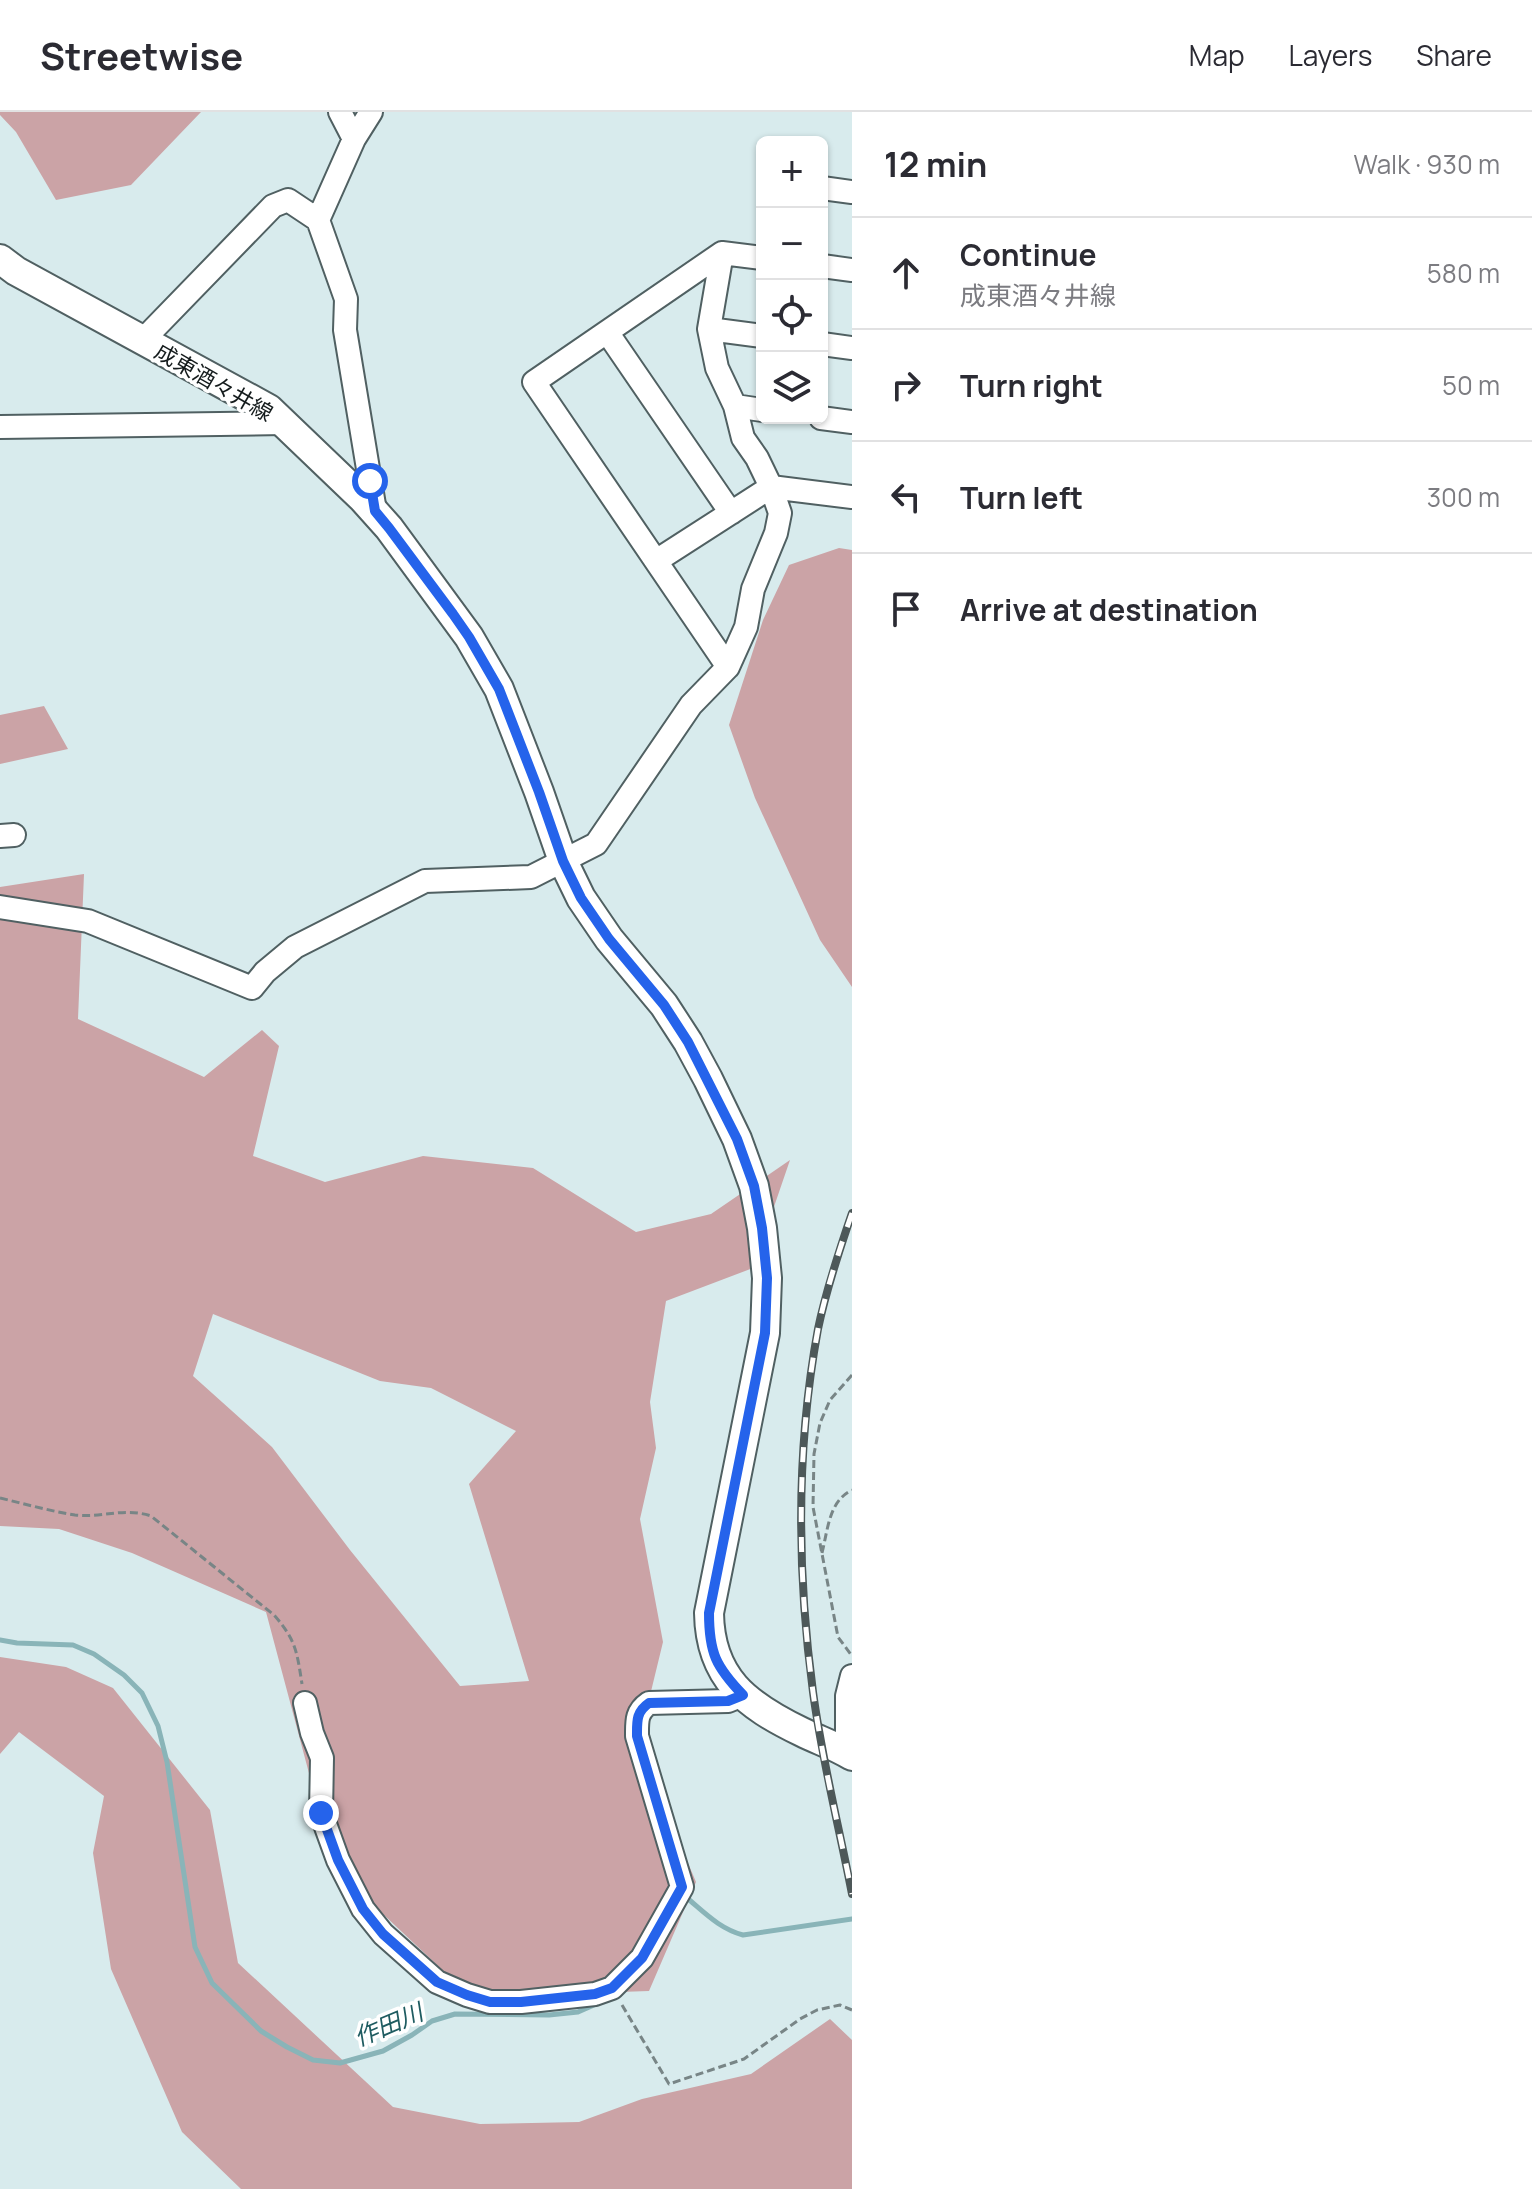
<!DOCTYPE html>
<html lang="en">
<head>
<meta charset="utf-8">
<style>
  body { margin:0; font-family:Manrope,"Noto Sans JP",sans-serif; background:#f7f7f7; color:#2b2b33 }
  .controls { position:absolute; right:24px; top:24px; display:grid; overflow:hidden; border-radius:12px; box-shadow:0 2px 6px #0004 }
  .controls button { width:72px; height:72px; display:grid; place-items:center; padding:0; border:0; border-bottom:2px solid #e1e1e2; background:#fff; color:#2b2b33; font:40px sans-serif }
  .stop { position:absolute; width:24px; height:24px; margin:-18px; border:6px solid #2563eb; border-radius:50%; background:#fff }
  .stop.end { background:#2563eb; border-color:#fff; box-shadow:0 2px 8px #0008 }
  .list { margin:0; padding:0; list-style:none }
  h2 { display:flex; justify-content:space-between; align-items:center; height:104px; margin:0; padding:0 32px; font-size:34px }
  h2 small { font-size:26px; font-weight:400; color:#7c7c81 }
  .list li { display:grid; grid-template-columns:52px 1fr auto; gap:24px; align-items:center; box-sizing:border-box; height:112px; padding:0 32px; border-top:2px solid #e1e1e2 }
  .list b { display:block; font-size:30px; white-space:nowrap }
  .list p { margin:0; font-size:26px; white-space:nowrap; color:#7c7c81 }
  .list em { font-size:26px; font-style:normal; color:#7c7c81 }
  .icon { flex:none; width:44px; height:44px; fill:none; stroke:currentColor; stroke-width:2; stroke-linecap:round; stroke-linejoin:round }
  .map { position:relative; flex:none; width:852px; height:2077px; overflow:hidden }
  header { display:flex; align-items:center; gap:48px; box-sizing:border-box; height:112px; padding:0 40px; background:#fff; border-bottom:2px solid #e1e1e2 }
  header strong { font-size:38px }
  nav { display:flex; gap:44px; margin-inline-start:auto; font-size:28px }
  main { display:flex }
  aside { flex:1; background:#fff }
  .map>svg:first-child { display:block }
  .forest { fill:#cba3a6; fill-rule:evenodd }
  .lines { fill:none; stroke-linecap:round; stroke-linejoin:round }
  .stream { stroke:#89b4b8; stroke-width:5 }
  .minor-casing { stroke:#506062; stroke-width:26 }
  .major-casing { stroke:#506062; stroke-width:32 }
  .path { stroke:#788586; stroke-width:3; stroke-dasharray:8 4; stroke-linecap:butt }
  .minor { stroke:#fff; stroke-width:22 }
  .major { stroke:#fff; stroke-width:28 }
  .rail-casing { stroke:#4d5859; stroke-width:8 }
  .rail { stroke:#fff; stroke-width:5; stroke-dasharray:15; stroke-linecap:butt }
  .route { stroke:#2563eb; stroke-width:10 }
  .labels { text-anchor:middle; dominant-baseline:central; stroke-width:7; stroke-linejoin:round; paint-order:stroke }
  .street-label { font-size:22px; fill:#141b1c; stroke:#fff }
  .water-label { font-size:24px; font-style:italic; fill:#1f5c61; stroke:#fff }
</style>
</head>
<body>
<header>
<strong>Streetwise</strong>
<nav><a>Map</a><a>Layers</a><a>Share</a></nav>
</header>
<main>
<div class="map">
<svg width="852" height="2077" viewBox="0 0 852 2077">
  <rect width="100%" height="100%" fill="#d8ebed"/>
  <path class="forest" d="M0,0H201L131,73L56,88L16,20L0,3Z
    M839,436L852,438V875L820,828L755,686L729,613L763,508L789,453Z
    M44,594L68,637L0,652V603Z
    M84,762L78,907L204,965L262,918L279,934L253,1044L325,1070L423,1044L533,1056L636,1120L711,1102L790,1048L753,1156L666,1189L650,1290L656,1336L640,1407L663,1530L638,1633L696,1770L649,1879L471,1885L349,1770L310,1665L266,1500L132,1441L59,1417L0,1414V775ZM213,1202L380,1269L431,1276L516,1319L469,1372L529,1569L460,1574L350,1438L272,1335L193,1264Z
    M0,1545L66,1555L113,1576L210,1698L238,1851L393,1995L480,2012L579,2010L642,1987L751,1962L830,1907L852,1928V2077H241L182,2020L111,1857L93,1741L104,1684L19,1620L0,1642Z"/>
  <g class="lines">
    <path class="stream" d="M0,1528L17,1531L73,1533L94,1542L124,1563L142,1581L158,1614L167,1650L195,1835L212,1871L261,1919L287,1935L313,1948L340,1951L383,1939L412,1923L432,1909L455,1902L549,1903L578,1900L603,1889
      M684,1791L687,1786C705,1801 720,1817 743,1823L852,1807"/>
    <defs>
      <path id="minor" d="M340,0L354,27L318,108L346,187L345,218L375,399
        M354,27L371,0
        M822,76L852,80
        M822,154L852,158
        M709,217L762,224
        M607,220L731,401
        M142,229L273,94L288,88L318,108
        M822,232L852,236
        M735,294L762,298
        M821,306L852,310
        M0,315L284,311
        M656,449L771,375L852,385
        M728,555L534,270L722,141L762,146
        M0,724L14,723
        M0,795L88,809L252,876L265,860L295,835L425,769L531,765L596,732L691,593L728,555L746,515L753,477L776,421L780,401L771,375L757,346L743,326L735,294L717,256L709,217L722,141
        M305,1591L312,1621L322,1646L321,1701L338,1748L363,1797L383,1822L437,1870L467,1883L490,1890H521L595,1882L612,1876L642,1846L682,1775L637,1624C637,1609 636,1600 649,1591L728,1589L743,1583
        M847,1640V1584L852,1564"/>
      <path id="major" d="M0,147L16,159L269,297L363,387L389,416L469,525L499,577L539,680L563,749L581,786L609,827L664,893L688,930L708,967L737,1027L754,1074L762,1116L767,1166L765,1221L709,1501C710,1566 746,1593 802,1620C818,1628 836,1634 852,1644"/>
    </defs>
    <use href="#minor" class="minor-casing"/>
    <use href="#major" class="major-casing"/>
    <path class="path" d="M852,1263L830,1288L820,1311L814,1342L813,1395L838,1525L852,1544
      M0,1386C25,1392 50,1399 75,1403C103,1406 124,1395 151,1404L274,1503C296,1528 297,1540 302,1572
      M822,1441C828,1417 829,1389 852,1378
      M622,1893L669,1972L744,1947L800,1907L817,1898L840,1893L852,1898"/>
    <use href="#minor" class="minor"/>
    <use href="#major" class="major"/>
    <defs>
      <path id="rail" d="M852,1101C839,1139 826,1178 818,1217C796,1336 797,1460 813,1580C822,1648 839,1715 852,1782"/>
    </defs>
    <use href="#rail" class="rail-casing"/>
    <use href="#rail" class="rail"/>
  </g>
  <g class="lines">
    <path class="route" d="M321,1701L338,1748L363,1797L383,1822L437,1870L467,1883L490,1890H521L595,1882L612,1876L642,1846L682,1775L637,1624C637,1609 636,1600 649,1591L728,1589L743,1583C716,1555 709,1541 709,1501L765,1221L767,1166L762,1116L754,1074L737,1027L688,930L664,893L609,827L581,786L563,749L539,680L499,577L469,525L453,502L389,416L375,399L370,369"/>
  </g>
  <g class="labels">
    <g class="street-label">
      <text transform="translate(214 270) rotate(30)">成東酒々井線</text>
    </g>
    <g class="water-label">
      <text transform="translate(388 1912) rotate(-23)">作田川</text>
    </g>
  </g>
</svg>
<div class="controls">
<button>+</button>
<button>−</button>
<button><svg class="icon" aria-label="locate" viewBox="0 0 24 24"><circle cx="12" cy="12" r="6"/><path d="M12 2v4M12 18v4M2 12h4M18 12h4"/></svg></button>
<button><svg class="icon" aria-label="layers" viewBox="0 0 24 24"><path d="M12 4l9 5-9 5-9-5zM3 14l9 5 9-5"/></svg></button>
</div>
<div class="stop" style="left:370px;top:369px"></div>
<div class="stop end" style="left:321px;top:1701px"></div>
</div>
<aside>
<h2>12 min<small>Walk · 930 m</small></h2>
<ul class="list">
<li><svg class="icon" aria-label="ahead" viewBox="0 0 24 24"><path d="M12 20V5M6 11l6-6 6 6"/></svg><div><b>Continue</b><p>成東酒々井線</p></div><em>580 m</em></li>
<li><svg class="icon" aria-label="right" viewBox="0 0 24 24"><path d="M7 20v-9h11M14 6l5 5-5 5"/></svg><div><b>Turn right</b></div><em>50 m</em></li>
<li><svg class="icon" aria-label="left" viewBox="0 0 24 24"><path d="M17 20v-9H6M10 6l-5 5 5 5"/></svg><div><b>Turn left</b></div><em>300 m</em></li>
<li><svg class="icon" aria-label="arrive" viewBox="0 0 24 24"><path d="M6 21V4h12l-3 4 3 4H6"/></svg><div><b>Arrive at destination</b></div></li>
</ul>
</aside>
</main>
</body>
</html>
